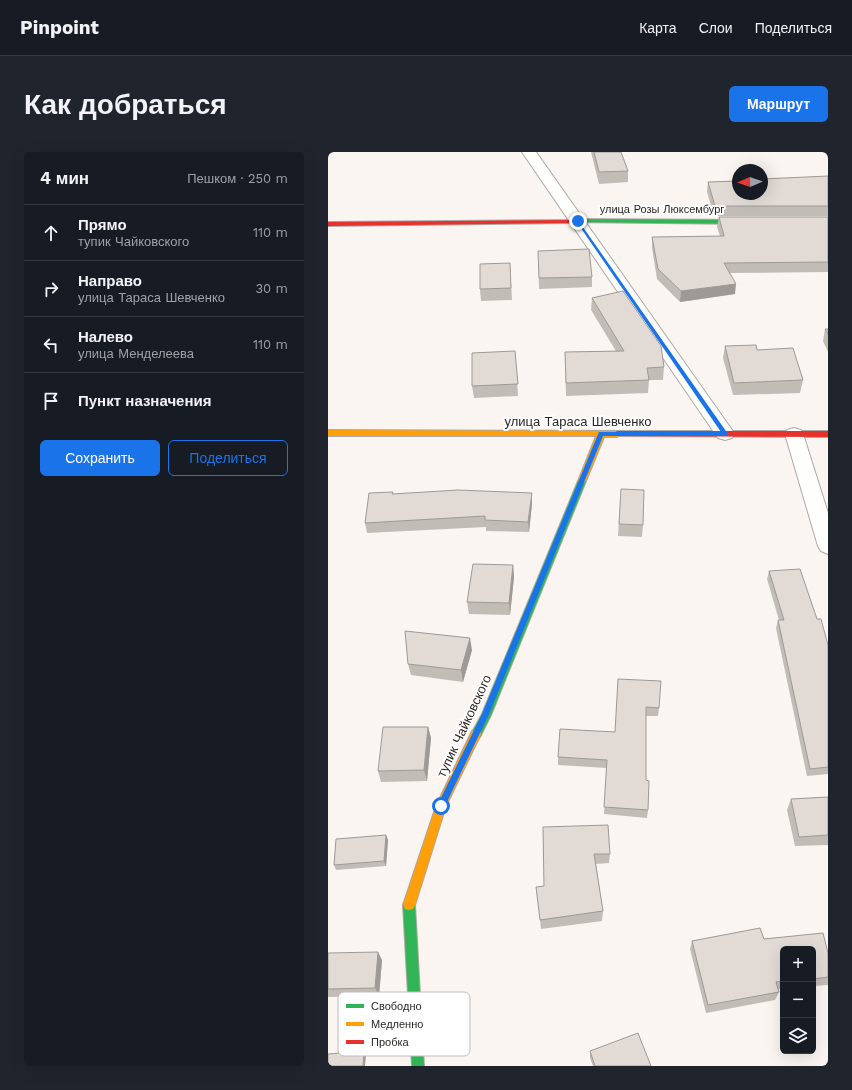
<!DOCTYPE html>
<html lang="ru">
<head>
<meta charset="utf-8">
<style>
  body { margin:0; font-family:"Work Sans",sans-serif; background:#20242c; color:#f1f3f6 }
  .controls { position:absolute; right:12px; bottom:12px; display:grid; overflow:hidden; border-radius:6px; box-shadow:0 4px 16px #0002 }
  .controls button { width:36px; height:36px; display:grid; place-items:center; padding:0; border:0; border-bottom:1px solid #363941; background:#171b24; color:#f1f3f6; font:20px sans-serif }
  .compass { position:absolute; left:404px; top:12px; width:36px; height:36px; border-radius:50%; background:#171b24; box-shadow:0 4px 16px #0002; rotate:268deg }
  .stop { position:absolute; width:12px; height:12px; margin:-9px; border:3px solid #1a73e8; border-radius:50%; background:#fff }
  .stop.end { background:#1a73e8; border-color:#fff; box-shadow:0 1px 4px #0008 }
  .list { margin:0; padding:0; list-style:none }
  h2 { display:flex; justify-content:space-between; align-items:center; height:52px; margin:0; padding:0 16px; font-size:17px }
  h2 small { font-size:13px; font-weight:400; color:#9ea1a6 }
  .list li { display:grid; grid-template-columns:26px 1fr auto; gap:12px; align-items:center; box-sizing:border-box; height:56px; padding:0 16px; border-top:1px solid #363941 }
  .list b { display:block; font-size:15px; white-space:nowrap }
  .list p { margin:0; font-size:13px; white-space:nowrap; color:#9ea1a6 }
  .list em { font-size:13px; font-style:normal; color:#9ea1a6 }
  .actions { display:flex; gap:8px; padding:12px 16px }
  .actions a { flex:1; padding:9px 0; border:1px solid #1a73e8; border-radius:6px; text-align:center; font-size:14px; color:#1a73e8 }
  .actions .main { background:#1a73e8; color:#fff }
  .icon { flex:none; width:22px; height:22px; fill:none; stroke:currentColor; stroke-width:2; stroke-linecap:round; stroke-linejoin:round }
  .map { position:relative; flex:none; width:500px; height:914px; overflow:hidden; border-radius:6px }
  header { display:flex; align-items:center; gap:24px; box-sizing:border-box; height:56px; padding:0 20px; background:#171b24; border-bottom:1px solid #363941 }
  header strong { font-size:19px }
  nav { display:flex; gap:22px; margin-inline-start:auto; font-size:14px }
  .intro { display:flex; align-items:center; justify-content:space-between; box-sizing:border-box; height:96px; padding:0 24px }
  h1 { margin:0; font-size:28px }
  .button { padding:10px 18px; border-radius:6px; background:#1a73e8; color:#fff; font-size:14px; font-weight:700 }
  main { display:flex; gap:24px; padding:0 24px }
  aside { flex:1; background:#171b24; border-radius:6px; box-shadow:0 4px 16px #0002 }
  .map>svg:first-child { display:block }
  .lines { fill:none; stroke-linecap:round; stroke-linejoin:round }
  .street-casing { stroke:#aca9a6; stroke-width:2 }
  .fast-casing { stroke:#aca9a6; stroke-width:2 }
  .slow-casing { stroke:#aca9a6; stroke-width:2 }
  .jam-casing { stroke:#aca9a6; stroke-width:2 }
  .street { fill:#fefefd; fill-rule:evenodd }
  .fast { fill:#30b455; fill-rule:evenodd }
  .slow { fill:#ff9f0a; fill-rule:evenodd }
  .jam { fill:#e5322d; fill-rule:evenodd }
  .wall { fill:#c2bcb7 }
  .shaded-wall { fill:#9e9995 }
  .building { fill:#e2dbd5; stroke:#9e9995 }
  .route { fill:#1a73e8 }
  .labels { text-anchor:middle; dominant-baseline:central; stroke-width:4; stroke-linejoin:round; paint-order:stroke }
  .far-street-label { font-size:11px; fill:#2a2724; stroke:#fff }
  .street-label { font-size:13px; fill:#2a2724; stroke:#fff }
  .key { fill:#fff; stroke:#bfbebd; stroke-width:1 }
  .key-label { font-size:11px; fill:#2a2724 }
</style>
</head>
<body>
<header>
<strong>Pinpoint</strong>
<nav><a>Карта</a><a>Слои</a><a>Поделиться</a></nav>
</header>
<div class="intro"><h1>Как добраться</h1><a class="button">Маршрут</a></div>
<main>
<aside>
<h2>4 мин<small>Пешком · 250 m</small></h2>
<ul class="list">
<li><svg class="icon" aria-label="ahead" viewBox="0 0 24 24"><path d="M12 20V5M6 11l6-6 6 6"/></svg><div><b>Прямо</b><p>тупик Чайковского</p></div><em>110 m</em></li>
<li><svg class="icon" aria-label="right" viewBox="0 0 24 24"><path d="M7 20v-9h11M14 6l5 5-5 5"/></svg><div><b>Направо</b><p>улица Тараса Шевченко</p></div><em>30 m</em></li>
<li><svg class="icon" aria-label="left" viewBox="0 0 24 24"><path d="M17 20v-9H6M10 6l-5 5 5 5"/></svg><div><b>Налево</b><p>улица Менделеева</p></div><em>110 m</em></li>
<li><svg class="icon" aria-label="arrive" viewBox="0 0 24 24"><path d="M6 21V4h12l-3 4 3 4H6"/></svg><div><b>Пункт назначения</b></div></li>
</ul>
<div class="actions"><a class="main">Сохранить</a><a>Поделиться</a></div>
</aside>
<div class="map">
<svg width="500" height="914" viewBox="0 0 500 914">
  <rect width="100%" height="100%" fill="#faf5f0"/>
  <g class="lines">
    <defs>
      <path id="street" d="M194,0H208L404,278L406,282L404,286L397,288L390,286Z
        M466,276L473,278L475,282L500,361V402L493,399L490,394L457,282L459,278Z"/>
      <path id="fast" d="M243,67L421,68L424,70L421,72L241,70V68Z
        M254,326L258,329L163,563L152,585L148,586L144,585L143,582L154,562L250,329Z
        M81,748L85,749L87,753L96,914H84L75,753L77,749Z"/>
      <path id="slow" d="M0,278L289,279L293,282L289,285H276L258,329L254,332L250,329L268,284H0Z
        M148,578L152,579L153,582L118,654L87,753L85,757L81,758L77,757L75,753L108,654L144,579Z"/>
      <path id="jam" d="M245,68V70L243,71L0,74V70Z
        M289,279H500V285L286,284L285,282Z"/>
    </defs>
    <use href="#street" class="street-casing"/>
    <use href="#fast" class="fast-casing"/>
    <use href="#slow" class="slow-casing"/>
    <use href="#jam" class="jam-casing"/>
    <use href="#street" class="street"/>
    <use href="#fast" class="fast"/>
    <use href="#slow" class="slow"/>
    <use href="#jam" class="jam"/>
  </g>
  <path class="wall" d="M263,0H293L300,19V30L271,32Z
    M500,24V64H386L379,40L380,30Z
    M391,65H500V120L402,121L407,142L352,150L329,127L324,96V85L392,84L389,75Z
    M210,99L264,125V135L211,137Z
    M182,111L184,148L153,149L152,137Z
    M264,146L336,215L335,228H321L320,241L238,244L237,200L288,199L263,158Z
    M497,177H500V200L495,189Z
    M397,194L429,198L475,228L472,241L405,243L395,206Z
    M187,199L190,244L146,246L144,234Z
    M293,337L315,373L314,385L290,384Z
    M65,340V342L204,352L201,380L158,379V375L39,381L37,371Z
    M185,413L186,425L182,463L141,462L139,450Z
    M441,419L489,467L500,493V622L479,624L448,476L450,468H451L439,427Z
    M144,498L135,530L83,523L80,512Z
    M290,527L331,556L330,564H318V628L320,658L319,666L276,662L279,616L230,613V605L287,580Z
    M100,575L103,586L99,629L53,630L50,619Z
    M500,645V693L467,694L459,658L463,647Z
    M215,675L282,702L281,711L268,712L275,759L274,769L213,777L208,735L216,734Z
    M58,683L60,688L58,714L8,718L6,713Z
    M432,776L436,787L495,781L500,801V833L485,834V797H455V837H450L451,840L447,848L378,861L362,797L364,789Z
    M0,801L54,808L51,844L0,845Z
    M262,899L323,914H265L262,906Z"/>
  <path class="shaded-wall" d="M408,132L407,142L352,150L353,139Z
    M204,341V352L201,380L200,370Z
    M185,413L186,425L182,463L181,451Z
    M142,486L144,498L135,530L133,518Z
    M100,575L103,586L99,629L96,618Z
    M58,683L60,688L58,714L56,709Z
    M50,800L54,808L51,844L47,836Z
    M36,899L38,903L37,914H35Z"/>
  <path class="building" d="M266,0H293L300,19L271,20Z
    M500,24V54H387L380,30L410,29V42H434V27Z
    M391,65H500V110L396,111L408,132L353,139L330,117L324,85L396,84Z
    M261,97L264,125L211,126L210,99Z
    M182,111L183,136L152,137V112Z
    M295,139L333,194L336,215L319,216L321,228L238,231L237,200L296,199L264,146Z
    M497,177H500V182Z
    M428,193L429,198L465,196L475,228L406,231L397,194Z
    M187,199L190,232L144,234V201Z
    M293,337L316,338L315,373L291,372Z
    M130,338L204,341L200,370L157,368V364L37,371L41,341L65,340L64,342Z
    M145,412L185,413L181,451L139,450Z
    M472,417L489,467H493L500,493V615L482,617L450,468H456L441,419Z
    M77,479L142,486L133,518L80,512Z
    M290,527L333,529L331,556L318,555V628L321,629L320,658L276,655L279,608L230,605L232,577L287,580Z
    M55,575H100L96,618L50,619Z
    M500,645V683L471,685L463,647Z
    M280,673L282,702H266L275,759L212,768L208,735L216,734L215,675Z
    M58,683L56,709L6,713L8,687Z
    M432,776L436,787L495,781L500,801V825L485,827V797H455V829L448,830L451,840L380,853L364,789Z
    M50,800L47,836L0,837V801Z
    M310,881L323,914H267L262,899Z
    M36,899L35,914H0V902Z"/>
  <path class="route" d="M250,68L400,282L398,284H275L161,562L116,656L113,657L109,654L154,562L271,280H393L248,69Z"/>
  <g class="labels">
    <g class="far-street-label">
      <text x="334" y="57">улица Розы Люксембург</text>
    </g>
    <g class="street-label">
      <text x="250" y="269">улица Тараса Шевченко</text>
      <text transform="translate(136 574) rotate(-65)">тупик Чайковского</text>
    </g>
  </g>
  <rect x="10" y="840" width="132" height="64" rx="6" class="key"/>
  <rect x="18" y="852" width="18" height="4" fill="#30b455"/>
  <rect x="18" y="870" width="18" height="4" fill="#ff9f0a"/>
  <rect x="18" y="888" width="18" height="4" fill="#e5322d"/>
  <g class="key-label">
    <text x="43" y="858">Свободно</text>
    <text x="43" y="876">Медленно</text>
    <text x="43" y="894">Пробка</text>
  </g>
</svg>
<div class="controls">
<button>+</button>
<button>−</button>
<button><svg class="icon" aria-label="layers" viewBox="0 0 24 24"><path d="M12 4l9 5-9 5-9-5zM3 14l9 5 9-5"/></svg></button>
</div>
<svg class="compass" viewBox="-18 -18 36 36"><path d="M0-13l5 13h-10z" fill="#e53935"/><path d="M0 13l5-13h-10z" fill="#9ea1a6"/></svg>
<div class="stop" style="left:113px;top:654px"></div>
<div class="stop end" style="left:250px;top:69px"></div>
</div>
</main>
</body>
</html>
